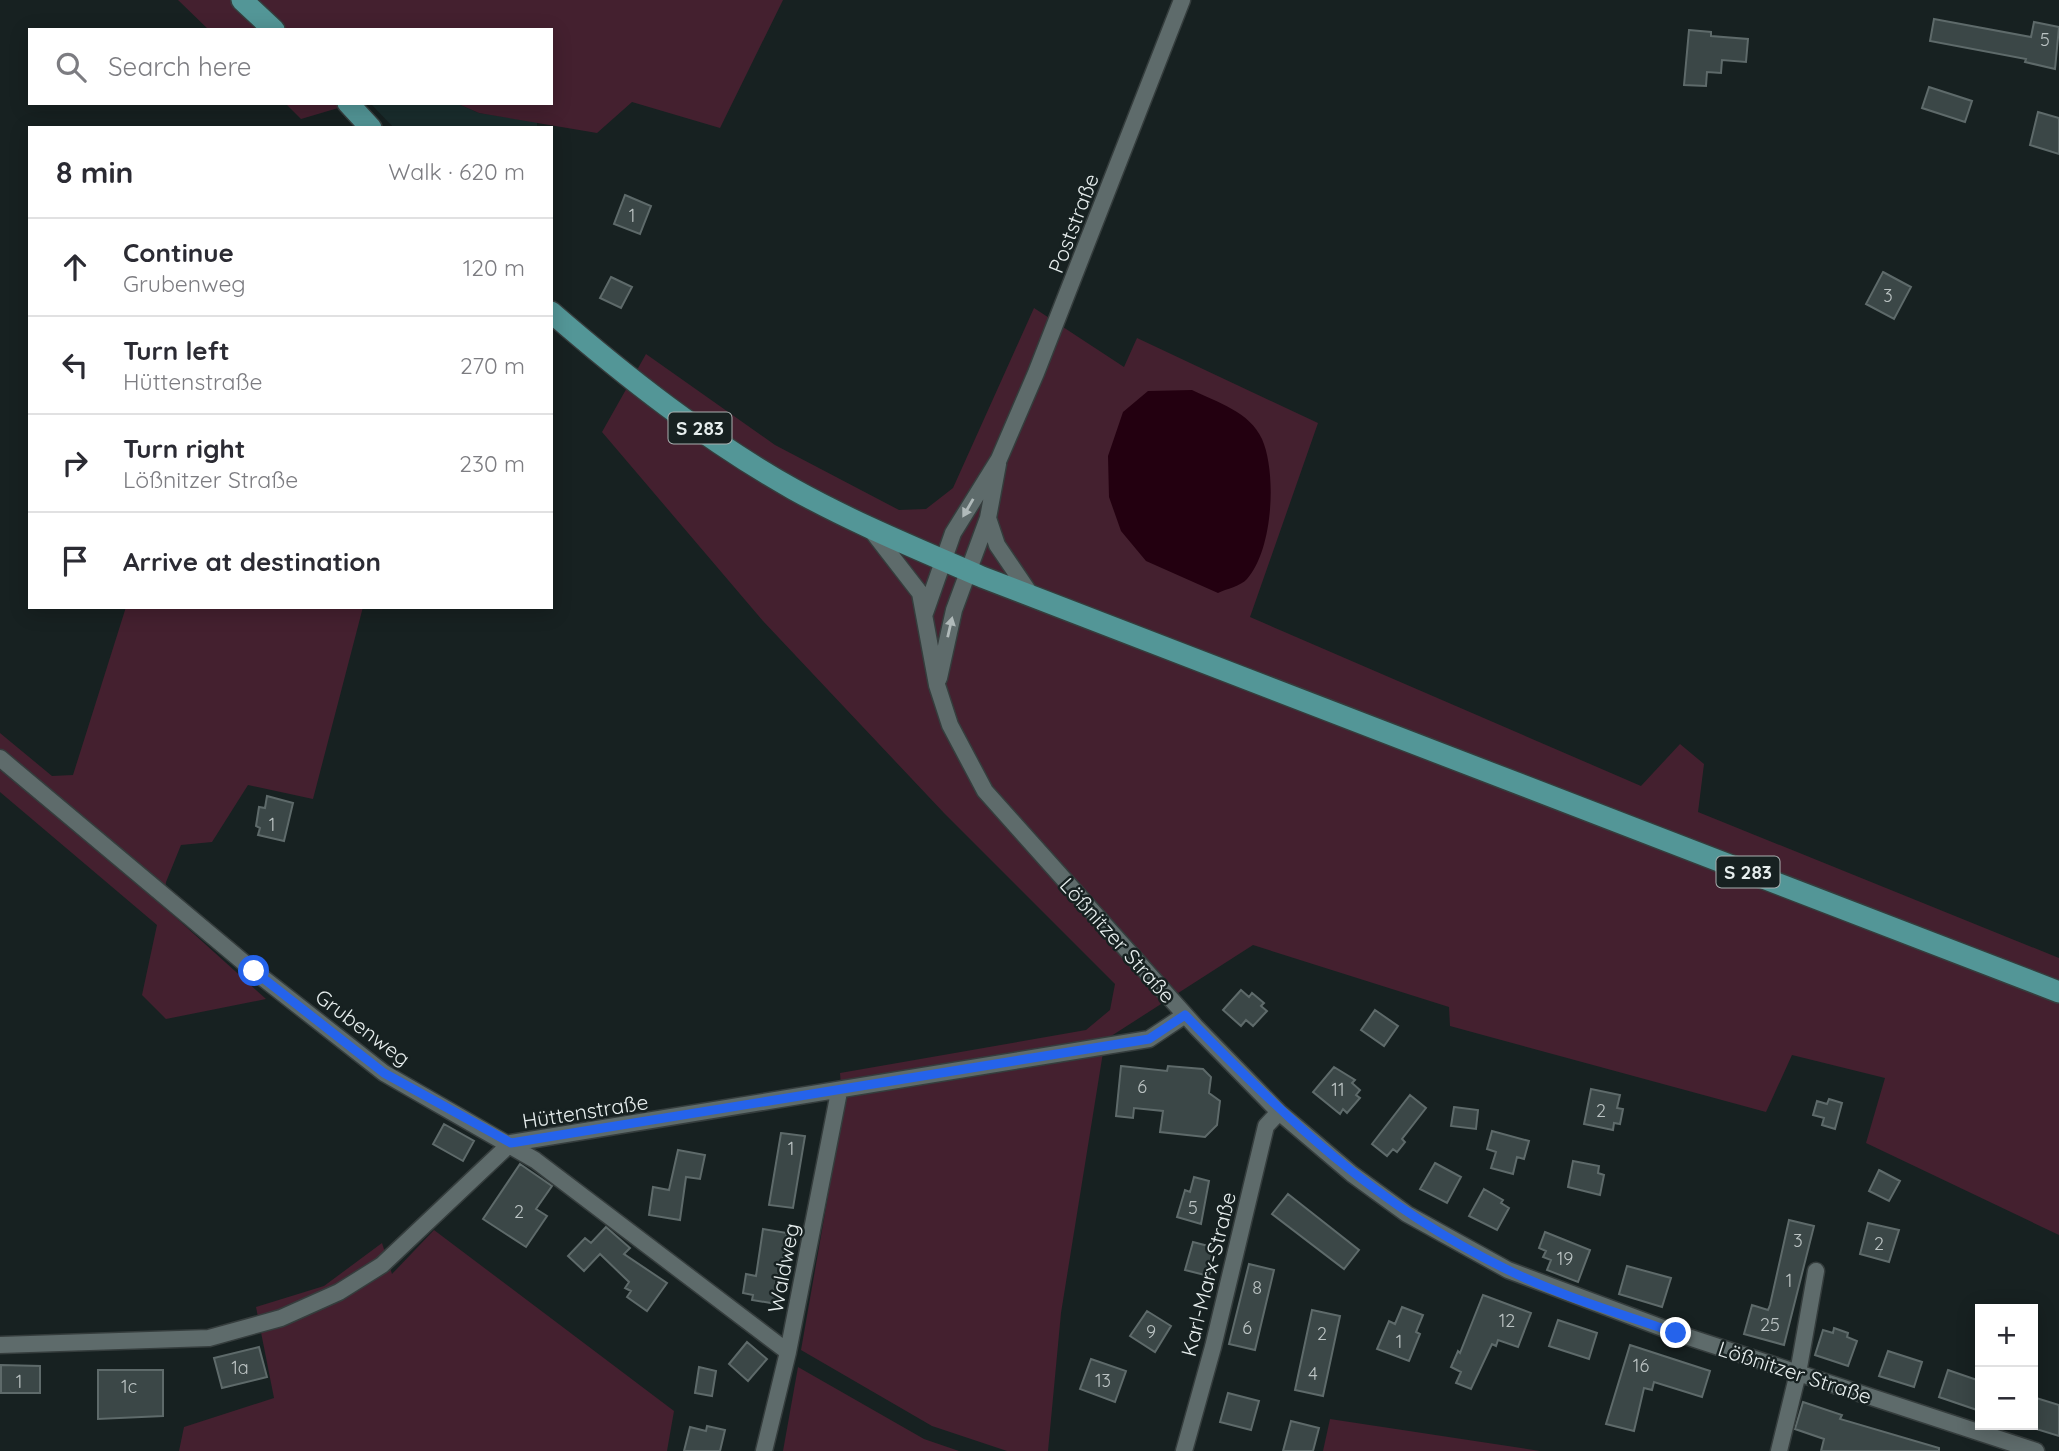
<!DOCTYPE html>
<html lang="en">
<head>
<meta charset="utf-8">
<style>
  body { margin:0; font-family:Quicksand,sans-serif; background:#f7f7f7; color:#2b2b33 }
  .controls { position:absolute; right:21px; bottom:21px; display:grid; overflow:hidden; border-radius:0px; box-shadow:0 4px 18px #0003 }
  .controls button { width:63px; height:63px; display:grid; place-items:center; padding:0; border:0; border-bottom:2px solid #e1e1e2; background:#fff; color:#2b2b33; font:35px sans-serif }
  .stop { position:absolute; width:21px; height:21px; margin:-16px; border:5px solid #2563eb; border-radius:50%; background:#fff }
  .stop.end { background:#2563eb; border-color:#fff; box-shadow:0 2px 7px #0008 }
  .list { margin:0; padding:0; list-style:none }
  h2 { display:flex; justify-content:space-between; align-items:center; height:91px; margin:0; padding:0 28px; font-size:30px }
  h2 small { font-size:23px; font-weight:400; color:#7c7c81 }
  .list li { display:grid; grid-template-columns:46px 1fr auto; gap:21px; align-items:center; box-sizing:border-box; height:98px; padding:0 28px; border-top:2px solid #e1e1e2 }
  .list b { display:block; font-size:26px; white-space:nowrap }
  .list p { margin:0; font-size:23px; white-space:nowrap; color:#7c7c81 }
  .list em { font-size:23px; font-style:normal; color:#7c7c81 }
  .icon { flex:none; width:38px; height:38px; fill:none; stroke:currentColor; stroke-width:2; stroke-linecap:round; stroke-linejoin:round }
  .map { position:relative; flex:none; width:2059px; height:1451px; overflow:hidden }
  .search { position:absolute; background:#fff; box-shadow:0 4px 18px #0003; left:28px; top:28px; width:525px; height:77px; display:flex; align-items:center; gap:18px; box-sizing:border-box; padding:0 24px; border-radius:0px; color:#7c7c81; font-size:26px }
  .panel { position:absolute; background:#fff; box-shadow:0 4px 18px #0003; left:28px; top:126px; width:525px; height:483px; border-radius:0px }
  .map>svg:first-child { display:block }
  .built { fill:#1a2d2d }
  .green { fill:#44202f }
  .water { fill:#230010 }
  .building { fill:#3b4747; stroke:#5e6a6a; stroke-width:2 }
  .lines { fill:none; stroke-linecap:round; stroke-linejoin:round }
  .street-casing { stroke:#353d3d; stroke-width:19 }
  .primary-casing { stroke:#353d3d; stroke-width:24 }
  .street { stroke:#5e6b6b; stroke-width:16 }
  .primary { stroke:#539697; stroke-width:21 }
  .oneway { fill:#b0baba }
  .route { stroke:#2563eb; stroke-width:9 }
  .labels { text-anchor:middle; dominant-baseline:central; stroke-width:5; stroke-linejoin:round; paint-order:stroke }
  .number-label { font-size:18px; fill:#bcc4c4 }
  .shield { fill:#172121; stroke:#a9b0b0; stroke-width:2 }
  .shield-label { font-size:19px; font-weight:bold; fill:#e7eeee }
  .street-label { font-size:21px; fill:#e7eeee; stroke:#172121 }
</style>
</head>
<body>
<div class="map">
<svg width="2059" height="1451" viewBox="0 0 2059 1451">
  <rect width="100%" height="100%" fill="#172121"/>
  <path class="built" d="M370,103H456L479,113L537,122V128H394Z"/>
  <path class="green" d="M178,0H783L720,128L632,102L597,133L479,113L456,103H551V30H209Z
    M285,103H355L301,119Z
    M1034,308L1124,367L1137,338L1318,423L1250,617L1641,786L1680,744L1704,764L1698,812L2059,958V1235L1866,1143L1885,1078L1792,1055L1766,1112L1450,1026L1449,1007L1253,945L1105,1040L1061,1313L1048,1451H1007L932,1426L801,1350L843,1110L840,1073L1086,1030L1110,1010L1115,984L944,813L763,621L602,432L646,354L775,445L899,510L926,509L953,488Z
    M126,607H363L313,799L248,785L212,842L181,845L166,882L163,906L266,999L166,1019L142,995L157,925L0,792V733L52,776L73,775Z
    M434,1230L674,1411L667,1451H179L184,1427L274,1398L256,1307L324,1286L382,1243L392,1274Z
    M798,1367L924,1439L959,1451H783Z
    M1330,1419L1540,1451H1323Z"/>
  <path class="water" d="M1192,390C1217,402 1250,412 1262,439C1277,473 1273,550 1247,579C1241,586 1226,589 1218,593L1146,561L1121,531L1109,497L1108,456L1123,412L1148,391Z"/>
  <path class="building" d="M1934,19L2031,37L2034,22L2059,27L2055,69L2025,62L2026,59L1930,41Z
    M1689,30L1711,32V36L1748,39L1746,62L1722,60L1721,73L1707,72L1706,86L1684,85Z
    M1929,87L1972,101L1965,122L1922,108Z
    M2038,112L2059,118V154L2030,145Z
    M625,195L651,206L640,234L614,224Z
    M1883,272L1911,287L1894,319L1866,304Z
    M611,277L632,287L621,308L600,298Z
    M267,796L293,803L284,841L258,835L260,828L256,826L259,807L265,808Z
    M1241,990L1249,997L1252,993L1264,1003L1261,1006L1267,1011L1253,1026L1246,1020L1241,1026L1223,1010Z
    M1375,1010L1398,1026L1384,1046L1361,1030Z
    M1121,1066L1167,1071L1168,1066L1203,1069L1211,1077L1209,1093L1220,1101L1217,1125L1205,1137L1160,1132L1163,1111L1134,1108L1133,1118L1116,1116Z
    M1334,1067L1355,1080L1352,1083L1360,1090L1356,1095L1360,1098L1347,1113L1343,1109L1340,1114L1313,1092Z
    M1591,1089L1620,1095L1617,1108L1623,1109L1620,1124L1614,1123L1613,1130L1584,1124Z
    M1410,1095L1426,1108L1402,1139L1405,1142L1397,1152L1393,1149L1387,1156L1372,1144Z
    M1829,1099L1842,1103L1835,1129L1822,1125L1824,1118L1813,1115L1817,1101L1827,1104Z
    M1454,1107L1478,1110L1476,1129L1451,1126Z
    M444,1124L474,1141L463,1161L433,1144Z
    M1492,1131L1529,1141L1524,1159L1517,1157L1513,1174L1491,1168L1496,1152L1487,1149Z
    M781,1133L805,1136L793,1208L769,1205Z
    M678,1150L705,1155L700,1179L686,1177L680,1220L649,1215L653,1187L669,1190Z
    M1573,1161L1599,1166L1598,1173L1604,1175L1600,1195L1568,1187Z
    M1435,1163L1461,1177L1447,1203L1420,1189Z
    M520,1164L552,1186L536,1209L547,1216L526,1247L483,1219Z
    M1879,1170L1900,1181L1889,1201L1869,1191Z
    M1194,1177L1209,1181L1201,1224L1177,1217L1185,1190L1190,1192Z
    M1484,1189L1503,1200L1501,1203L1509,1208L1497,1230L1469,1216Z
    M1288,1194L1359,1250L1344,1269L1272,1214Z
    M1789,1220L1814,1226L1784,1345L1744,1334L1752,1305L1768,1310L1770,1305Z
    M1868,1223L1899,1230L1889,1262L1860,1254Z
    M606,1227L630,1248L624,1254L667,1283L647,1311L627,1297L631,1291L625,1288L629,1282L600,1254L584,1271L568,1256L585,1238L591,1243Z
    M763,1229L787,1233L777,1304L752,1300L753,1295L743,1293L746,1274L756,1276Z
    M1545,1232L1590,1250L1578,1282L1547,1270L1551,1260L1543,1257L1546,1251L1539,1248Z
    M1193,1242L1216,1248L1209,1276L1185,1270Z
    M1249,1264L1274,1270L1255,1350L1229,1344Z
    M1627,1266L1671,1278L1662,1307L1619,1294Z
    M1483,1295L1531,1313L1518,1347L1498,1340L1496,1346L1492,1344L1471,1389L1456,1383L1461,1372L1451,1367L1458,1351L1460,1353Z
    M1402,1307L1423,1315L1416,1332L1420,1334L1409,1361L1377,1349L1389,1321L1395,1324Z
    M1312,1310L1340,1316L1323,1396L1295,1390Z
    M1147,1311L1171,1326L1155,1352L1130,1336Z
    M1558,1320L1597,1333L1589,1359L1549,1346Z
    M1834,1328L1848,1333L1847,1337L1857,1341L1848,1366L1815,1355L1823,1330L1833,1333Z
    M747,1342L767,1359L748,1381L729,1364Z
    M1630,1345L1710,1371L1702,1397L1654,1382L1652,1390L1644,1388L1634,1431L1606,1424Z
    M259,1347L267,1377L222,1388L214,1358Z
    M1888,1351L1922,1362L1914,1387L1879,1376Z
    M1091,1359L1126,1371L1115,1402L1080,1389Z
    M1,1365L40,1366V1393H1Z
    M699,1367L716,1371L712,1396L695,1393Z
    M98,1370H163V1416L98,1419Z
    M1948,1370L1980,1381V1411L1939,1397Z
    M1228,1393L1259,1401L1251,1430L1220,1422Z
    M2033,1397L2059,1405V1436L2033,1428Z
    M1803,1402L1842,1415L1840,1419L1939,1448V1451H1821L1824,1439L1795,1429Z
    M1291,1421L1319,1428L1313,1451H1283Z
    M707,1426L725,1430L720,1451H684L690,1427L706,1431Z"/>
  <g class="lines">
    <defs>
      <path id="street" d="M988,518L997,545L1031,595
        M872,531L920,593L937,685L950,725L985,791L1196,1027L1279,1112L1352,1174L1407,1214L1508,1270L1676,1333L2036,1451
        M925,613L953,533L999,459L1036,373L1182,0
        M939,678L954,610L988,518L998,464
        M0,758L254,971L384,1073L535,1160L788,1352
        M0,1345L209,1338L281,1318L339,1292L382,1265L511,1143L1149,1039L1185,1015
        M764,1451L788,1352L839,1092
        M1184,1451L1213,1347L1266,1126L1279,1112
        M1779,1451L1798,1373L1816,1271"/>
      <path id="primary" d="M242,0L274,30
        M348,103L371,128
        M551,312C626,377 706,440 793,489C854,523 918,549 982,577L2059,992"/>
    </defs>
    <use href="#street" class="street-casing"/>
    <use href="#primary" class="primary-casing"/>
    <use href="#street" class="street"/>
    <use href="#primary" class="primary"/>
  </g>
  <defs><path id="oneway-solid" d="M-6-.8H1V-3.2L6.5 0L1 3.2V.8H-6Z" transform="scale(1.75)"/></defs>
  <g class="oneway">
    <use href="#oneway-solid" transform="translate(968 508) rotate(120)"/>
    <use href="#oneway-solid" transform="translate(950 627) rotate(-77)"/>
  </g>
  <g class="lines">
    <path class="route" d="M254,971L384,1073L511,1143L1149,1039L1185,1015C1285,1118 1375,1205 1506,1269C1560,1296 1619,1313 1676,1333"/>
  </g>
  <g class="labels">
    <g class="number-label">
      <text x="2045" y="39">5</text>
      <text x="632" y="215">1</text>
      <text x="1888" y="295">3</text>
      <text x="272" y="824">1</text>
      <text x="1142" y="1086">6</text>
      <text x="1338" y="1089">11</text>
      <text x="1601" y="1110">2</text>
      <text x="791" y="1148">1</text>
      <text x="1193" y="1207">5</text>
      <text x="519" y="1211">2</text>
      <text x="1798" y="1240">3</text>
      <text x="1879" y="1243">2</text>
      <text x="1565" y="1258">19</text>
      <text x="1789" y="1280">1</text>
      <text x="1257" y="1287">8</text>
      <text x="1507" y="1320">12</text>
      <text x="1770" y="1324">25</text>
      <text x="1247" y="1327">6</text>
      <text x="1151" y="1331">9</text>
      <text x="1322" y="1333">2</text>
      <text x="1399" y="1341">1</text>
      <text x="1641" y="1365">16</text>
      <text x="240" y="1367">1a</text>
      <text x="1313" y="1373">4</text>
      <text x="1103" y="1380">13</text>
      <text x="19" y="1381">1</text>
      <text x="129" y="1386">1c</text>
    </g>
    <g class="shield">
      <rect x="668.5" y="412.5" width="63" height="31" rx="5"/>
      <rect x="1716.5" y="856.5" width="63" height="31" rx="5"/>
    </g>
    <g class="shield-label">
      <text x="700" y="428">S 283</text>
      <text x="1748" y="872">S 283</text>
    </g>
    <g class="street-label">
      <text transform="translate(1073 223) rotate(-69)">Poststraße</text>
      <text transform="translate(1118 940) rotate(48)">Lößnitzer Straße</text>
      <text transform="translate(363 1027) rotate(37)">Grubenweg</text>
      <text transform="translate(585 1111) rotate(-9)">Hüttenstraße</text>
      <text transform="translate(783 1268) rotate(-79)">Waldweg</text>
      <text transform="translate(1208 1274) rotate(-76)">Karl-Marx-Straße</text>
      <text transform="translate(1795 1372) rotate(18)">Lößnitzer Straße</text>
    </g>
  </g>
</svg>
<div class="controls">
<button>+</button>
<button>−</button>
</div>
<div class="stop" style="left:254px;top:971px"></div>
<div class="stop end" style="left:1676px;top:1333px"></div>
<div class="search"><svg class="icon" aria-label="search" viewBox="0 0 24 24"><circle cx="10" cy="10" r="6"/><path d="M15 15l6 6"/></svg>Search here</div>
<section class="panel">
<h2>8 min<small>Walk · 620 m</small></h2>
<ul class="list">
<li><svg class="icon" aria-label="ahead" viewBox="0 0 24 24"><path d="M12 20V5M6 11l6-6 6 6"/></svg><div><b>Continue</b><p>Grubenweg</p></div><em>120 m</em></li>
<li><svg class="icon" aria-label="left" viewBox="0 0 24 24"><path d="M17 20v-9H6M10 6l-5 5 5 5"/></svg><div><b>Turn left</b><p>Hüttenstraße</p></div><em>270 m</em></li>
<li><svg class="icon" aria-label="right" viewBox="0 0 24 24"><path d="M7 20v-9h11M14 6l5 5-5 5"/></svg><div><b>Turn right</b><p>Lößnitzer Straße</p></div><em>230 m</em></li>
<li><svg class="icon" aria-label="arrive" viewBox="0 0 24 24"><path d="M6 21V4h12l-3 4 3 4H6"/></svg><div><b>Arrive at destination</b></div></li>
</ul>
</section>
</div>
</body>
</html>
